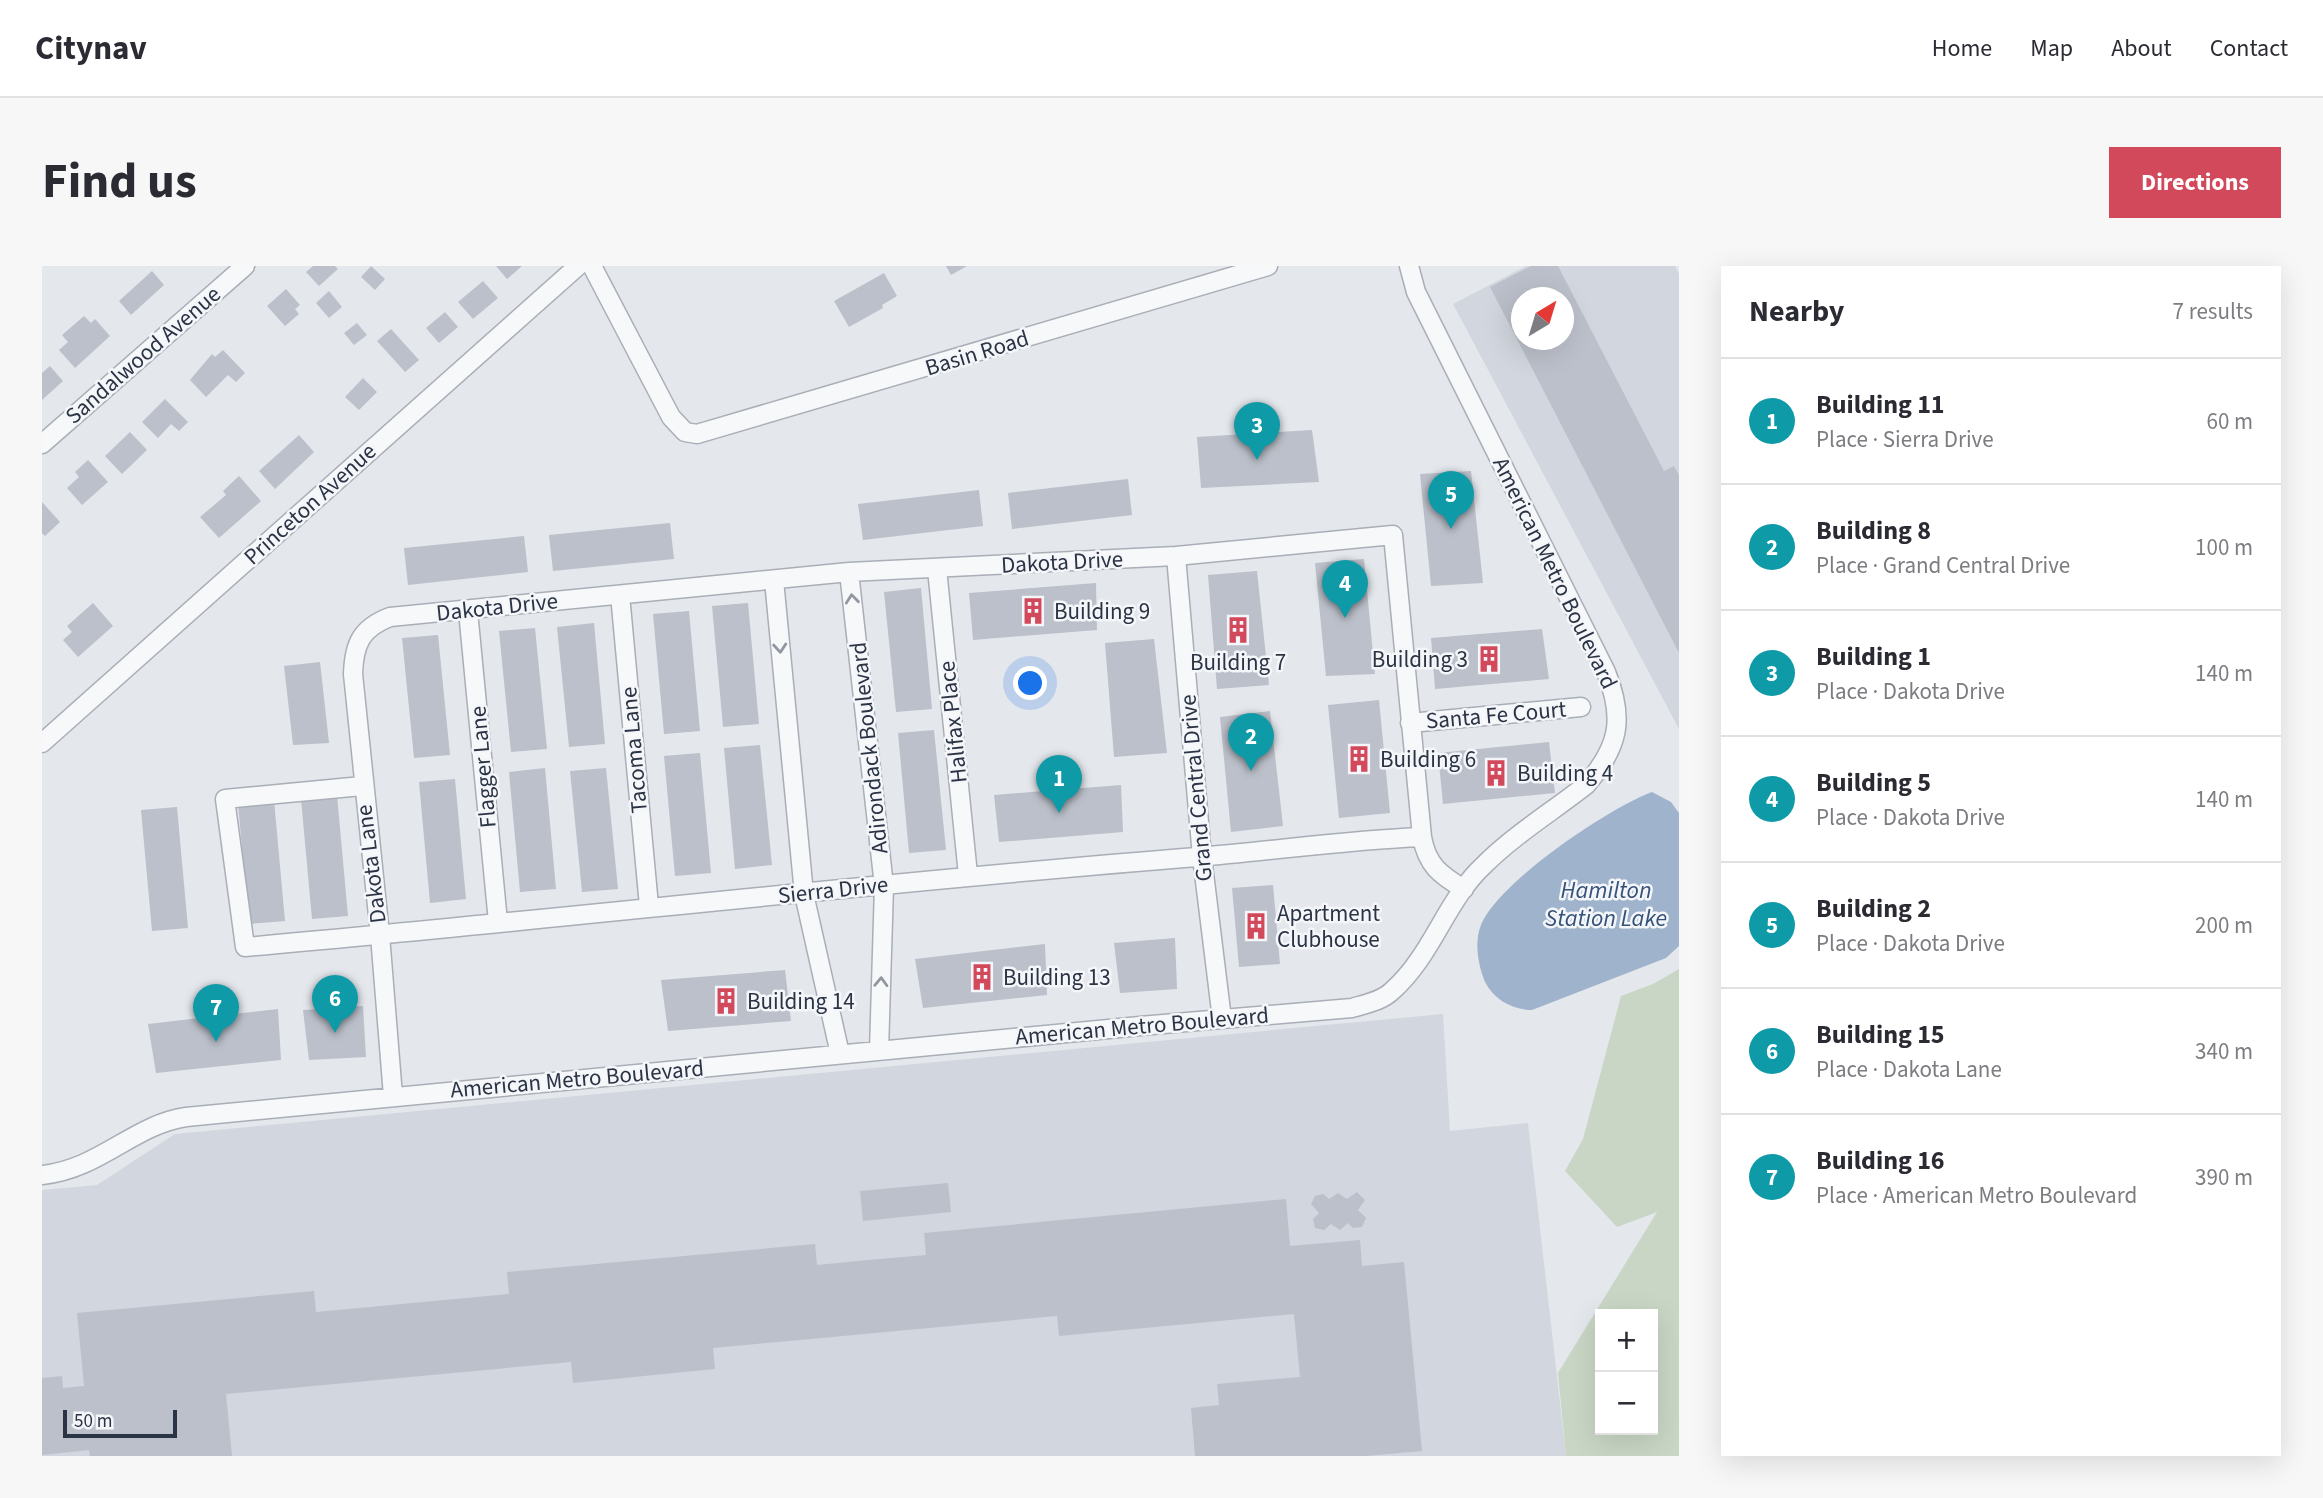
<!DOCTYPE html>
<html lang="en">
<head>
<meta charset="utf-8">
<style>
  body { margin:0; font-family:"Source Sans 3",sans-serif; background:#f7f7f7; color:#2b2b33 }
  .controls { position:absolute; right:21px; bottom:21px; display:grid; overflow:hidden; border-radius:0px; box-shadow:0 7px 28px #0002 }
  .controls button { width:63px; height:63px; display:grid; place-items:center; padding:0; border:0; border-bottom:2px solid #e1e1e2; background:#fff; color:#2b2b33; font:35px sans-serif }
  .compass { position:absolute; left:1469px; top:21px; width:63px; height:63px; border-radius:50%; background:#fff; box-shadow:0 7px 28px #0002; rotate:38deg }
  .scale { position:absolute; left:21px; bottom:18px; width:114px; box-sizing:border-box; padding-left:7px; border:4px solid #2b3445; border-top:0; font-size:19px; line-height:24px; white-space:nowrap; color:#2b3445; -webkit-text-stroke:5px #f4f6f9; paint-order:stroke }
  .you { position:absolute; left:989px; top:418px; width:24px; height:24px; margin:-18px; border:5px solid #fff; border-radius:50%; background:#1a73e8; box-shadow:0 0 0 10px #1a73e833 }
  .badge { display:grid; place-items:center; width:46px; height:46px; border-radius:50%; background:#d1495b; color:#fff; font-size:23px; font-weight:700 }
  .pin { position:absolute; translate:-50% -58px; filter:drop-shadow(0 2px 4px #0008) }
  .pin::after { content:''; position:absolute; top:37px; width:24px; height:21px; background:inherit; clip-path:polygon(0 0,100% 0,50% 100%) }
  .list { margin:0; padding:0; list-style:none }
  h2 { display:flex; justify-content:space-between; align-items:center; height:91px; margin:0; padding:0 28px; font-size:30px }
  h2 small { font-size:23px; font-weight:400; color:#7c7c81 }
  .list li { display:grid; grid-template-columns:46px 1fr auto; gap:21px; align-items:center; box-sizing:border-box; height:126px; padding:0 28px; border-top:2px solid #e1e1e2 }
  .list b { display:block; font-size:26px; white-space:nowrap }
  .list p { margin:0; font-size:23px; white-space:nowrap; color:#7c7c81 }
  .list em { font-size:23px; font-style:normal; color:#7c7c81 }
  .map { position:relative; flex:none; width:1637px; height:1190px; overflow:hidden; border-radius:0px }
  header { display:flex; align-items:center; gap:42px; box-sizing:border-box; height:98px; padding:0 35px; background:#fff; border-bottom:2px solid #e1e1e2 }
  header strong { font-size:33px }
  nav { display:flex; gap:38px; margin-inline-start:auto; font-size:24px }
  .intro { display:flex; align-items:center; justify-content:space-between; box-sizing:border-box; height:168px; padding:0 42px }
  h1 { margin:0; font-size:49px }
  .button { padding:18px 32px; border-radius:0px; background:#d1495b; color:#fff; font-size:24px; font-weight:700 }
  main { display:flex; gap:42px; padding:0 42px }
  aside { flex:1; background:#fff; border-radius:0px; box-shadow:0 7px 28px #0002 }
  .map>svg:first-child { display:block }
  .built { fill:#d2d6de; fill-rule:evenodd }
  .green { fill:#c9d6c5; fill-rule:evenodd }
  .water { fill:#9fb4cc }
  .building { fill:#bbc0ca; fill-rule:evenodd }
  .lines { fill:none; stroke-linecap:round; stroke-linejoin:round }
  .minor-casing { stroke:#a9aeb7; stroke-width:21 }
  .minor { stroke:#f7f8fa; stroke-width:18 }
  .oneway { stroke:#9196a0 }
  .labels { text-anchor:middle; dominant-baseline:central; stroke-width:5; stroke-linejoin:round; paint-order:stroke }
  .street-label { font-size:23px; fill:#2b3445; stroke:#f4f6f9 }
  .poi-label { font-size:23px; fill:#2b3445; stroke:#f4f6f9; text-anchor:start }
  .water-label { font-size:24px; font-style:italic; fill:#34527a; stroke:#f4f6f9 }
</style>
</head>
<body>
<header>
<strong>Citynav</strong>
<nav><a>Home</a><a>Map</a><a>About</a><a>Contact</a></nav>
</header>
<div class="intro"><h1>Find us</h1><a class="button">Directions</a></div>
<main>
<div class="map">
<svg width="1637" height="1190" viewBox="0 0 1637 1190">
  <rect width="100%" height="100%" fill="#e4e7ec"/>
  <path class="built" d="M1484,0H1633L1637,8V463L1411,38ZM1479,32H1521V74H1479Z
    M1401,748L1408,865L1486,857L1524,1190H0V924L55,919L133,868Z"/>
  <path class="green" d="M1637,703V1190H1524L1516,1107L1615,946L1575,961L1523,905L1541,873L1579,730L1611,718ZM1558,1048H1611V1164H1558Z"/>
  <path class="water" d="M1610,526L1629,536L1637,547V680L1624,692L1490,744C1471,744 1452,734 1443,716C1436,699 1432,676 1439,659C1456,616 1567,542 1610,526Z"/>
  <path class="building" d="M271,0H293L296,3L277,20L264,6Z
    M329,0L343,13L333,24L319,11Z
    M454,0H480L465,13Z
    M904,0H925L909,9Z
    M1489,0H1516L1622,205L1632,200L1637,209V387L1448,21ZM1479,32H1521V74H1479Z
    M110,5L122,19L89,49L77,35Z
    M842,7L855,30L840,39L841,42L807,61L792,35Z
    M441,15L456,32L431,53L416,36Z
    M244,23L258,39L253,43L257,48L243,60L225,40Z
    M287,25L300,41L287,52L274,37Z
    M403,46L416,61L397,77L384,62Z
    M42,50L49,57L53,53L68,70L33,102L17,84L26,76L20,69Z
    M315,57L325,69L312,79L302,67Z
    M349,63L377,94L363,106L335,75Z
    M181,84L203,107L194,116L186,109L164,131L148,114L170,88L173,91Z
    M8,100L21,115L0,134V107Z
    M321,112L335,126L317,144L303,131Z
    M123,133L146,156L137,165L129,158L116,172L100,156Z
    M1270,164L1277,216L1159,222L1155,171Z
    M88,166L105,184L80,208L63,190Z
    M257,169L272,186L233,223L217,205Z
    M46,194L66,216L40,239L25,222L37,211L33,206Z
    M1429,205L1441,317L1389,320L1378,208Z
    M197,210L219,235L177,272L158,251L184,229L181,225Z
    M1086,213L1090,249L970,263L966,227Z
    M937,224L941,260L821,274L816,238Z
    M0,236L18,256L3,270L0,267Z
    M628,257L632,293L511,305L507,269Z
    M482,270L486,306L366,319L362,282Z
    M1322,293L1333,408L1284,410L1273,297Z
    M1215,305L1227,419L1175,423L1166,309Z
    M1054,317L1055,364L931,374L927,327Z
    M879,322L890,443L854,446L842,326Z
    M51,337L71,360L36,391L21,374L30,366L25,360Z
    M706,337L717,458L681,461L670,340Z
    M647,345L658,465L622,468L611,348Z
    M552,357L563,478L527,481L515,361Z
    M493,362L505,483L469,486L457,365Z
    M1500,363L1507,413L1393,423L1389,372Z
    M396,369L408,489L372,492L360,372Z
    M1112,373L1125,487L1072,491L1063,377Z
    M278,396L287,477L251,479L242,400Z
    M1337,434L1348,547L1297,552L1286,439Z
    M1228,445L1241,560L1189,566L1178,451Z
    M892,464L904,584L867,587L856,467Z
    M1507,476L1513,527L1401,538L1396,487Z
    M718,479L730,599L693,603L682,482Z
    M658,487L669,607L633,610L622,490Z
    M503,502L514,623L478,626L467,506Z
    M564,502L576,623L540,626L528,505Z
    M413,513L424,633L388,637L377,516Z
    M1079,519L1081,566L957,576L952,529Z
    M295,529L306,650L270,653L259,533Z
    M232,534L243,655L207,658L196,538Z
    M135,541L146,662L110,665L99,544Z
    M1231,619L1238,698L1197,701L1190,622Z
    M1133,672L1135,723L1078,727L1072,677Z
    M1003,678L1005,729L881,742L873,693Z
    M743,704L749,755L626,765L619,714Z
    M321,740L324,791L267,794L261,744Z
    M236,743L239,794L114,807L106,758Z
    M906,917L909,946L821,955L818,925Z
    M1315,926L1323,934L1316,944L1324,952L1320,961L1311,962L1306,957L1298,964L1289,958L1282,964L1273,962L1271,953L1277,947L1269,938L1273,930L1281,928L1287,933L1296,927L1305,933Z
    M1244,933L1248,980L1318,974L1320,1000L1362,996L1380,1185L1323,1190H1153L1149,1142L1177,1139L1175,1118L1258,1111L1252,1048L1017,1070L1015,1050L671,1082L673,1103L531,1117L529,1096L184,1128L190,1190H48L47,1184L0,1189V1112L20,1110L21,1122L42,1120L35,1047L272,1025L274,1046L467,1028L465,1006L773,978L775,999L827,994L884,989L882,967Z"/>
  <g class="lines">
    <defs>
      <path id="minor" d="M550,0L629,151L643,166L655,168L1226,0
        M0,178L203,0
        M1134,290L1160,591L1180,753
        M895,303L926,609
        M807,306L842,620L837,785
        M732,314L762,628L798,788
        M578,329L607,640
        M426,345L456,656
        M1368,457L1539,441
        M0,477L536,0
        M320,520L183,533L203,681C520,653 837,616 1155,591C1230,585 1304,574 1380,571
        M351,830L338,669L311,408C312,378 319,362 348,351L807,306L1134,290L1351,269L1380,571C1385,599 1398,609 1422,623
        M0,909C58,903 91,859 144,851L1098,760L1310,742C1323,738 1340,735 1350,725C1390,690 1404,634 1442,599C1472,569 1511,545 1544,519C1577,481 1583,453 1564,406L1374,26L1367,0"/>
    </defs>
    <use href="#minor" class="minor-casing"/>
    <use href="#minor" class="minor"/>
  </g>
  <defs><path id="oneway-chevron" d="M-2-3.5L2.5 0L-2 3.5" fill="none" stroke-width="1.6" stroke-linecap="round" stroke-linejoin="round" transform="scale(1.75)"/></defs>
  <g class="oneway">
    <use href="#oneway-chevron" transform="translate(810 333) rotate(-96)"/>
    <use href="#oneway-chevron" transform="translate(738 382) rotate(85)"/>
    <use href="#oneway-chevron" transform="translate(839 716) rotate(-88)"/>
  </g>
  <defs>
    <symbol id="building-bare" viewBox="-9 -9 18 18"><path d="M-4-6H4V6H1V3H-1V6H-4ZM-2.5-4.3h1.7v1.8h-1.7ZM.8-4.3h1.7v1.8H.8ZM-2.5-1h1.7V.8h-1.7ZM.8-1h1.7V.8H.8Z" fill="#d1495b" stroke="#f4f6f9" stroke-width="2.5" paint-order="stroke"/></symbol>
  </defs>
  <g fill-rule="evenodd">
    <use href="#building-bare" x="972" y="326" width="38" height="38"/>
    <use href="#building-bare" x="1177" y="345" width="38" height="38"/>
    <use href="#building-bare" x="1428" y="374" width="38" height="38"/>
    <use href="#building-bare" x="1298" y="474" width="38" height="38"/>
    <use href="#building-bare" x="1435" y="488" width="38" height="38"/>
    <use href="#building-bare" x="1195" y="641" width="38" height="38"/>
    <use href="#building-bare" x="921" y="692" width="38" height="38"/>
    <use href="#building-bare" x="665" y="716" width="38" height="38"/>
  </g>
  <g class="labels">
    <g class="street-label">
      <text transform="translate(935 87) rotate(-17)">Basin Road</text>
      <text transform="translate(101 89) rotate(-41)">Sandalwood Avenue</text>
      <text transform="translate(268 238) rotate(-42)">Princeton Avenue</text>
      <text transform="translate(1020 296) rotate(-3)">Dakota Drive</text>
      <text transform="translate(1513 307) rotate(64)">American Metro Boulevard</text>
      <text transform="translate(455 341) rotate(-6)">Dakota Drive</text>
      <text transform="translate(1454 449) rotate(-5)">Santa Fe Court</text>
      <text transform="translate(911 456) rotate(-96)">Halifax Place</text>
      <text transform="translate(827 482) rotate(-96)">Adirondack Boulevard</text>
      <text transform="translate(592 484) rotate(-95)">Tacoma Lane</text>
      <text transform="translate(441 501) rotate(-95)">Flagger Lane</text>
      <text transform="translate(1154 522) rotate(-95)">Grand Central Drive</text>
      <text transform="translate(329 598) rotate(-97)">Dakota Lane</text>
      <text transform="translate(791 624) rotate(-6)">Sierra Drive</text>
      <text transform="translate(1100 760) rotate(-5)">American Metro Boulevard</text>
      <text transform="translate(535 813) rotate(-5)">American Metro Boulevard</text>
    </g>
    <g class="poi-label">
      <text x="1012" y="345">Building 9</text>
      <text x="1426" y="393" text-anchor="end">Building 3</text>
      <text x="1196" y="396" text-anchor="middle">Building 7</text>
      <text x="1338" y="493">Building 6</text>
      <text x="1475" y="507">Building 4</text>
      <text x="1235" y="647">Apartment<tspan x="1235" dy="26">Clubhouse</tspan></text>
      <text x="961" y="711">Building 13</text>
      <text x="705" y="735">Building 14</text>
    </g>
    <g class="water-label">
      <text x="1564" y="624">Hamilton<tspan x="1564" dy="28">Station Lake</tspan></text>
    </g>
  </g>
</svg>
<div class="controls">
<button>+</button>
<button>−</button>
</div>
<svg class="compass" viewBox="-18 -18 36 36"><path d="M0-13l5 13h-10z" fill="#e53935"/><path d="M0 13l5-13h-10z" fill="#7c7c81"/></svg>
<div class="scale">50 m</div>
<div class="you"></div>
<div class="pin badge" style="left:1017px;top:547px;background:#0f9aa8">1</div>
<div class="pin badge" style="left:1209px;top:505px;background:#0f9aa8">2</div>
<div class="pin badge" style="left:1215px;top:194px;background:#0f9aa8">3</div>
<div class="pin badge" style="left:1303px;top:352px;background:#0f9aa8">4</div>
<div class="pin badge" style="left:1409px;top:263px;background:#0f9aa8">5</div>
<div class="pin badge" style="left:293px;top:767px;background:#0f9aa8">6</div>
<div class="pin badge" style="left:174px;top:776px;background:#0f9aa8">7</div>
</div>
<aside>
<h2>Nearby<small>7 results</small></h2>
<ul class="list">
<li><span class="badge" style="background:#0f9aa8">1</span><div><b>Building 11</b><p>Place · Sierra Drive</p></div><em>60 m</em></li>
<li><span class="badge" style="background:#0f9aa8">2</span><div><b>Building 8</b><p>Place · Grand Central Drive</p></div><em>100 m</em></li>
<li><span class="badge" style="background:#0f9aa8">3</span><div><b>Building 1</b><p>Place · Dakota Drive</p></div><em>140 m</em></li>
<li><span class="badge" style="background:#0f9aa8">4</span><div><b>Building 5</b><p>Place · Dakota Drive</p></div><em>140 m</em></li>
<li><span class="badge" style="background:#0f9aa8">5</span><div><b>Building 2</b><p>Place · Dakota Drive</p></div><em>200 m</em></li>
<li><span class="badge" style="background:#0f9aa8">6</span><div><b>Building 15</b><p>Place · Dakota Lane</p></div><em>340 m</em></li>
<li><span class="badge" style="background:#0f9aa8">7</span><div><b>Building 16</b><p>Place · American Metro Boulevard</p></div><em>390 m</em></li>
</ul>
</aside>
</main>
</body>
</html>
